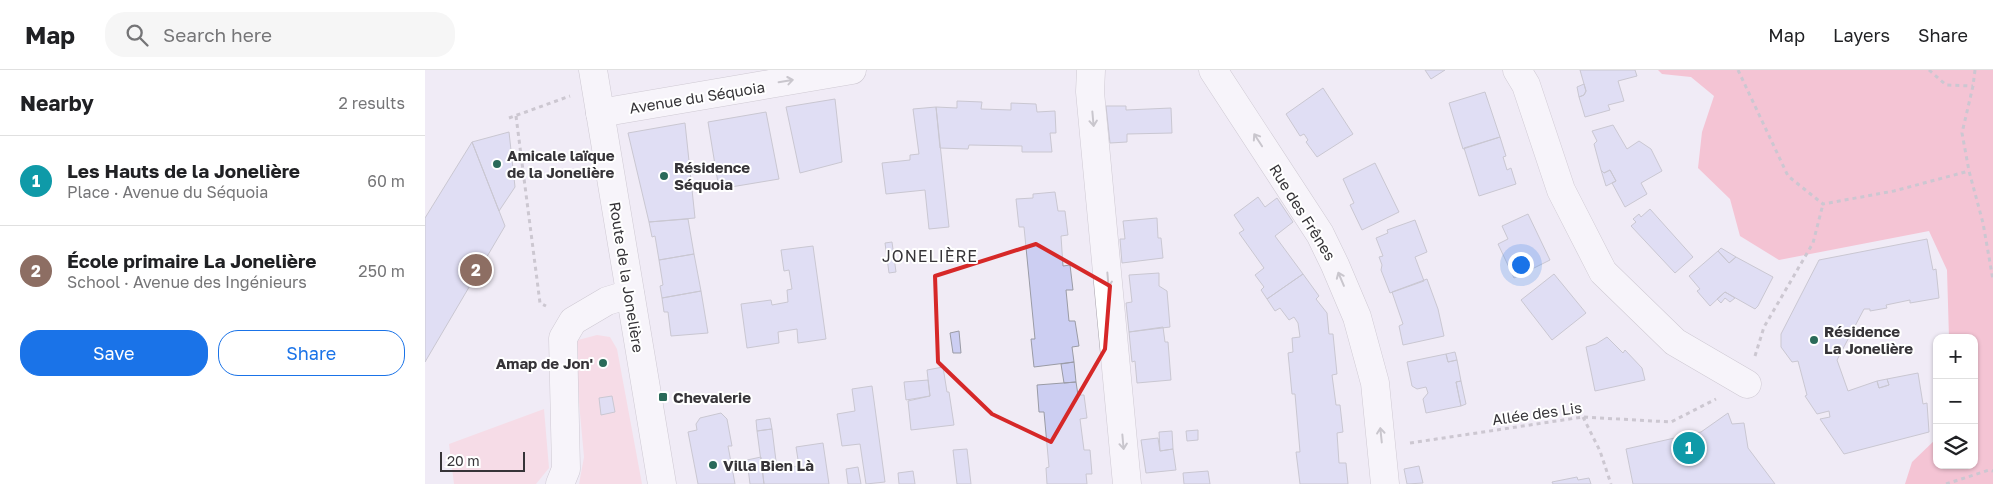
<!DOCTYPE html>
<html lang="en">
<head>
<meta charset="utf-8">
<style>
  body { margin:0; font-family:"Golos Text",sans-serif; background:#f6f6f6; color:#202124 }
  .controls { position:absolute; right:15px; bottom:15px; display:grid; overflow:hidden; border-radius:10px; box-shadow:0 1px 4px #0004 }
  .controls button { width:45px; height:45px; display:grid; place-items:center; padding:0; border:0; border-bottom:1px solid #e0e0e0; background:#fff; color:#202124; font:25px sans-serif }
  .scale { position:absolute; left:15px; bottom:12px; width:85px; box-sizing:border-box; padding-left:5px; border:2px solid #363438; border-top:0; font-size:14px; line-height:18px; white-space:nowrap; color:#363438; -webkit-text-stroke:4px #fff; paint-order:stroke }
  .you { position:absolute; left:1095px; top:194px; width:18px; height:18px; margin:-12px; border:4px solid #fff; border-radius:50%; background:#1a73e8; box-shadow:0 0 0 8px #1a73e833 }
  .badge { display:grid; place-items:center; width:32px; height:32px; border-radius:50%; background:#1a73e8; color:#fff; font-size:16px; font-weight:700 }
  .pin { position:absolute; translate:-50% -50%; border:2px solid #fff; box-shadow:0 1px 5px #0006 }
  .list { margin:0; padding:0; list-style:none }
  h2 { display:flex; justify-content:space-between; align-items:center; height:65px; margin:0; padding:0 20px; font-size:21px }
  h2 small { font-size:16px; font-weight:400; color:#757577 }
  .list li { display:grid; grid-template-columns:32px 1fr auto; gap:15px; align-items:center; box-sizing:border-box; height:90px; padding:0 20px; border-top:1px solid #e0e0e0 }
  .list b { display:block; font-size:19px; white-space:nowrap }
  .list p { margin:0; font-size:16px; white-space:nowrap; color:#757577 }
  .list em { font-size:16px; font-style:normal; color:#757577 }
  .actions { display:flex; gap:10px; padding:15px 20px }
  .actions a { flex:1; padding:11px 0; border:1px solid #1a73e8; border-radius:20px; text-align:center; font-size:18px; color:#1a73e8 }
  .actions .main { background:#1a73e8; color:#fff }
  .icon { flex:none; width:28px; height:28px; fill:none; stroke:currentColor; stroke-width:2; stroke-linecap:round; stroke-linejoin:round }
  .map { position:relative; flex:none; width:1568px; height:414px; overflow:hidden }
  header { display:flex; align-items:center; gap:30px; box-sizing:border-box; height:70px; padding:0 25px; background:#fff; border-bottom:1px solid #e0e0e0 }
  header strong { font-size:24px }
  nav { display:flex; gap:28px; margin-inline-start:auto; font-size:18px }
  .search { width:350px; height:45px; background:#f6f6f6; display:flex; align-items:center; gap:12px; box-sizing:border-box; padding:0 18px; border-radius:20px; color:#757577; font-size:19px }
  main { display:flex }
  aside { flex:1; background:#fff }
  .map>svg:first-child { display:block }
  .green { fill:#fccbd5 }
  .forest { fill:#f994ac }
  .building { fill:#cccef2; stroke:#9a9ba5 }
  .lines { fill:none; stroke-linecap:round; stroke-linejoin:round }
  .minor-casing { stroke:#a6a1aa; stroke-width:29 }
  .tertiary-casing { stroke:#a6a1aa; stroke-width:29 }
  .path { stroke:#a09ca4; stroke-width:3; stroke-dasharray:4 4; stroke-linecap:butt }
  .minor { stroke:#fff; stroke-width:28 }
  .tertiary { stroke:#fff; stroke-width:28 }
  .oneway { stroke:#9a9a9c }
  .marked { fill:none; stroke:#d62828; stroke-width:4; stroke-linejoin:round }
  .poi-dot { fill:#2a6a59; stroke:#fff; stroke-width:2 }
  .labels { text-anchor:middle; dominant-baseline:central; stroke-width:4; stroke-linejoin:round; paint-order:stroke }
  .street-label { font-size:15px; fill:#363438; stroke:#fff }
  .poi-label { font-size:15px; font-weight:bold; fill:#363438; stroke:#fff; text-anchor:start }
  .neighbourhood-label { font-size:16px; letter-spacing:1px; fill:#363438; stroke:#fff }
</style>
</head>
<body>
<header>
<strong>Map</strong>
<div class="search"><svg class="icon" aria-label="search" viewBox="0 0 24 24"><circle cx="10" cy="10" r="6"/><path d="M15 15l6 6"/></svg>Search here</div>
<nav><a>Map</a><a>Layers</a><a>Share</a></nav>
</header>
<main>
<aside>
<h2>Nearby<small>2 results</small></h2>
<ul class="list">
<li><span class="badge" style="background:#0f9aa8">1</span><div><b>Les Hauts de la Jonelière</b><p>Place · Avenue du Séquoia</p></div><em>60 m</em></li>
<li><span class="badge" style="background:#8d6e63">2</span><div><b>École primaire La Jonelière</b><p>School · Avenue des Ingénieurs</p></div><em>250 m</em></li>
</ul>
<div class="actions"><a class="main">Save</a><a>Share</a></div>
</aside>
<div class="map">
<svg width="1568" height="414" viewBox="0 0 1568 414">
  <rect width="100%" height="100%" fill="#f0ebf5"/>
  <path class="green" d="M172,265L185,267L192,279L217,414H154L159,387L149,278L153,270Z
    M119,339L124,398L111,414H29L24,374Z"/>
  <path class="forest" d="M1233,0H1568V414H1480L1487,392L1512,368V395H1549V268H1524L1522,200L1504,161L1354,190L1315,166L1305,129L1273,98L1277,62L1289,26L1266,7L1237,4Z"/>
  <path class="building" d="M1000,0H1020L1006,9Z
    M1155,0H1210L1212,6L1193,11L1199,31L1183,35L1185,40L1160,47L1154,27L1159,25L1161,21Z
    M1159,14L1161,21L1159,25L1154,27L1152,17Z
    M898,18L928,64L892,87L881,72L883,70L879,64L875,66L861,44Z
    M1060,22L1075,67L1038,79L1024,33Z
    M410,29L417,92L375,103L361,37Z
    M532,31L557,32L556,39L586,40V33L611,34L612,42L630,41L631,63H625L627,82H597V76L544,75L543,79L515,78L511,37L532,38Z
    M681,36H701V40L746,38L747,63L702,64V72L685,73Z
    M511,37L524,157L504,159L500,120L461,124L457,93L485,90V85L494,84L488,39Z
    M341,42L354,109L294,119L283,52Z
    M260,53L270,148L224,152L203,63Z
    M1188,55L1202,79L1214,71L1226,79L1237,101L1216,113L1222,124L1200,137L1187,113L1191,111L1185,100L1179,103L1176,100L1169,74L1172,71L1167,61Z
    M84,62L90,117L74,141L47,72Z
    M1075,67L1081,86L1078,87L1082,100L1086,98L1091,114L1054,126L1039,78Z
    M47,72L80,156L0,292V148Z
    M950,93L974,142L937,160L925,135L929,133L918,109Z
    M1176,100L1179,103L1185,100L1191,111L1181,116Z
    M630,122L633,141H640L643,165L636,166L638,196L645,195L648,220H641L644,251H650L654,276L647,277L649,292L609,297L606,269H610L599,157H594L591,129L608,128V124Z
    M833,127L840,137L852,128L868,152L850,166L878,204L842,229L836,220L839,217L830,205L839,198L814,163L819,160L809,145Z
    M1225,139L1268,187L1250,203L1206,156L1211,152L1208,149L1214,144L1216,147Z
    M1103,144L1125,190L1089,208L1073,174L1083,169L1077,156Z
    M732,148L733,168H736L738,188L697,193L695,169H700L698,151Z
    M263,149L269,184L234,190L230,166L227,167L224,152Z
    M990,150L1002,182L990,187L999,211L965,223L956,200L957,195L954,187L958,186L951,168L963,163L962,160Z
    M1502,169L1508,200L1511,199L1514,228L1485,233V230L1461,235L1462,238L1445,241V239H1439L1412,290L1423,321L1452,311L1454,318L1464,315L1462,309L1493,303L1498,334L1502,333L1504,362L1419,384L1395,349L1405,347L1404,341L1392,344L1380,326L1382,325L1373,291L1367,292L1356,277V264L1394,190Z
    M467,172L471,202L464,203L460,173Z
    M388,176L401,269L373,273L372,259L353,262L354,273L322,278L316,234L346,230L347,235L363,232L362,220L367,219L364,200L359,201L356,180Z
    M1296,178L1311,187L1304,193L1293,181Z
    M1293,181L1304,193L1311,187L1348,207L1333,236L1330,239L1300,222L1285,236L1272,221L1275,219L1264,206Z
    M269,184L276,221L237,228L235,216L238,215L234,190Z
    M734,203V216L742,221L745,257L704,262L701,233L707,232L704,205Z
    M878,204L894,226L891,229L902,243L904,264H908L912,304L907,305L911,335H915L918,362L912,363L914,393H921L923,414H875L871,382H875L870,324H867L863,283L868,282L867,268L875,267L873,253L869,247L864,250L855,238L850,241L842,229Z
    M1129,204L1161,243L1127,270L1096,230Z
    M1002,209L1013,239L1019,266L978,275L974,256L978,254L967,222Z
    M276,221L283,263L246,266L243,242H239L237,228Z
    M1300,222L1310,228L1305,232L1300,228L1296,233L1292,229Z
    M738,257L740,272H743L746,310L712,313L710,291L707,292L704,262Z
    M534,261L536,283H528L525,263Z
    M1182,267L1198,283L1200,280L1217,298L1220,310L1170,321L1161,277L1171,274Z
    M1030,282L1032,290L1023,292L1021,284Z
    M1021,284L1023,292L1032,290L1036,311L1031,312L1036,336L1001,343L998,329L1003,323L1001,317L992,319L987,316L982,292Z
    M649,292L651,312L639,313L636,294Z
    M518,297L522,322H524L529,355L486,360L483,331L505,326L502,300Z
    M1462,309L1464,315L1454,318L1452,311Z
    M503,310L505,326L481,330L479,312Z
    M1036,311L1041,334L1036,336L1031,312Z
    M651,312L653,325H659L662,348L655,349L659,380H665L667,404H661L662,414H622L621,398L624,397L619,342H614L612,315Z
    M447,316L460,412L441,414L435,374L417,376L412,344L430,341L427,319Z
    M187,326L190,342L176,345L174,328Z
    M296,343L302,349L307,376H303L310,414H273L263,362L272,360L271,354L275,348Z
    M1303,343L1307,354L1319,353L1323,378L1350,414H1208L1201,379L1276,362Z
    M345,348L347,359L332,361L331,350Z
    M347,359L352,399L374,396L371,377L398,373L404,414H339L332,361Z
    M773,360V370L762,371L761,361Z
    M747,361L748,379L735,381L734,362Z
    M733,368L735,381L748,379L751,400L721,403L716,370Z
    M542,379L546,414H532L528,380Z
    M336,387L339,414H325L322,390Z
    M994,396L998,413L982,414L979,399Z
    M433,397L436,414H423L421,399Z
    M488,401L490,414H474L473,403Z
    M783,401L785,414H759L758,403Z
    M1152,407L1153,410L1164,408L1166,414H1128L1127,412Z"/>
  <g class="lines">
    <defs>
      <path id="minor" d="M666,0L665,22L702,414
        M788,0L895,164L910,195L932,247L950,313L960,414
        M1092,0L1101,15L1136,120L1178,202L1250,272L1322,314
        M175,43L427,0
        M135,414L141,399L138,268L148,251L182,231L205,224"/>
      <path id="tertiary" d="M168,0L237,414"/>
    </defs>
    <use href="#minor" class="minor-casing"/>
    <use href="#tertiary" class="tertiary-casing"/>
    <path class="path" d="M1313,0L1363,106L1398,134L1469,121L1544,101
      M1504,0L1521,15L1548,16
      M1550,0L1548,16L1537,63L1544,101L1558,153L1568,210
      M91,46L115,233L121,236
      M84,48L145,26
      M1330,286L1339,257L1388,173L1398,134
      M1158,347L1175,381L1186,414
      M985,373L1158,347L1246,352L1291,329
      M1521,414L1564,400L1568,401"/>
    <use href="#minor" class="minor"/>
    <use href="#tertiary" class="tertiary"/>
  </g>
  <defs><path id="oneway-shaft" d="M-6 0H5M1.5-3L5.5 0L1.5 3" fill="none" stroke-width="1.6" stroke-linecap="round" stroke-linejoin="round" transform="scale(1.25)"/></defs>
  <g class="oneway">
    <use href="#oneway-shaft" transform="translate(361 11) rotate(-9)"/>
    <use href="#oneway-shaft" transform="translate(668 49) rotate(85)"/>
    <use href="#oneway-shaft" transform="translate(833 70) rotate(-123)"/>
    <use href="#oneway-shaft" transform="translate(916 209) rotate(-113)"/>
    <use href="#oneway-shaft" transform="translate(683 210) rotate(85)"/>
    <use href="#oneway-shaft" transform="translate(956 365) rotate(-96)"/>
    <use href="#oneway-shaft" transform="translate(698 372) rotate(85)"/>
  </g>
  <path d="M0 0H1568V414H0ZM611,174L685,216L680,279L626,372L567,344L513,292L510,206Z" fill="#f0ebf5" fill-opacity=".55" fill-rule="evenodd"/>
  <path class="marked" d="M611,174L685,216L680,279L626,372L567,344L513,292L510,206Z"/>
  <g class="poi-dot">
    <circle cx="72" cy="94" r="5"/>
    <circle cx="239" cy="106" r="5"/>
    <circle cx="1389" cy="270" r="5"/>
    <circle cx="178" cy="293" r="5"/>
    <rect x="233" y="322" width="10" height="10" rx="2.5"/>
    <circle cx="288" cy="395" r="5"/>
  </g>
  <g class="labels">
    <g class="street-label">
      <text transform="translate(272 27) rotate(-9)">Avenue du Séquoia</text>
      <text transform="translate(878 142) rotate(58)">Rue des Frênes</text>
      <text transform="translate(202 207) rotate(81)">Route de la Jonelière</text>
      <text transform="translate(1112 343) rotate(-8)">Allée des Lis</text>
    </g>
    <g class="poi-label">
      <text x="82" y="85">Amicale laïque<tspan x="82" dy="17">de la Jonelière</tspan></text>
      <text x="249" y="97">Résidence<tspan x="249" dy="17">Séquoia</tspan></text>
      <text x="1399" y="261">Résidence<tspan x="1399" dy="17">La Jonelière</tspan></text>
      <text x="168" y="293" text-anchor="end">Amap de Jon'</text>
      <text x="248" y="327">Chevalerie</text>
      <text x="298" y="395">Villa Bien Là</text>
    </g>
    <g class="neighbourhood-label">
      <text x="505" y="186">JONELIÈRE</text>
    </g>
  </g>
</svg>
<div class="controls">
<button>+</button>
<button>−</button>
<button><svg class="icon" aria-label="layers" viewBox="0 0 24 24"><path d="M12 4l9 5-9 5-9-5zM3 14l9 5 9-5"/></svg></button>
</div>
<div class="scale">20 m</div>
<div class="you"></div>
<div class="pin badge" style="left:1264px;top:378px;background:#0f9aa8">1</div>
<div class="pin badge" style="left:51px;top:200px;background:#8d6e63">2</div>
</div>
</main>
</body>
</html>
